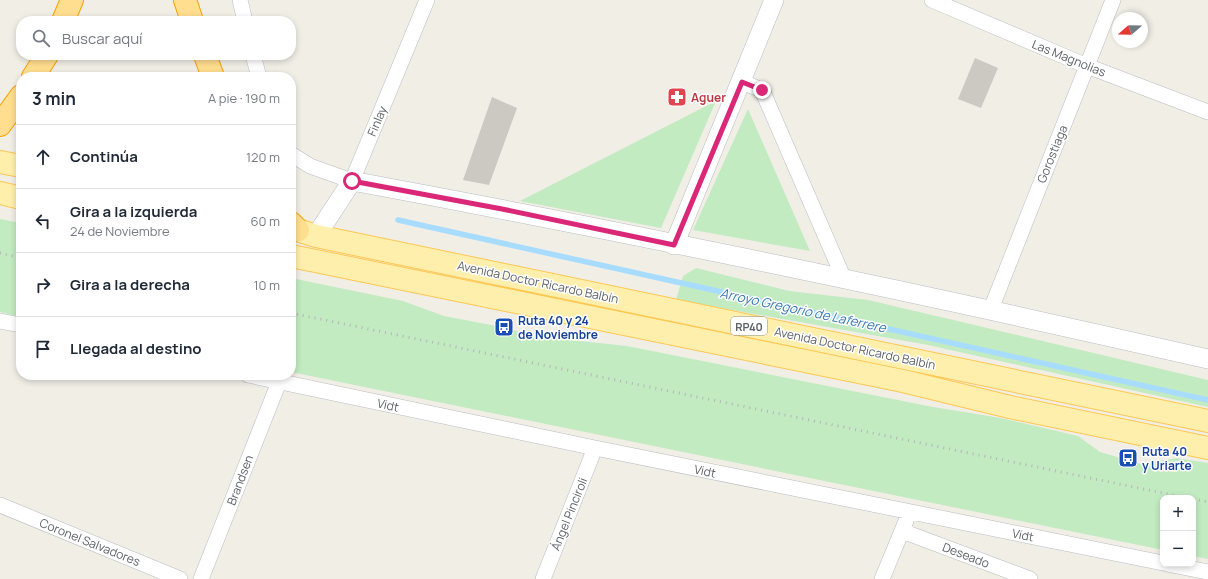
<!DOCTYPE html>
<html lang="es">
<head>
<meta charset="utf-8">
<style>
  body { margin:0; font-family:Manrope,sans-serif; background:#f2f2f3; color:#1f2937 }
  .controls { position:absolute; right:12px; bottom:12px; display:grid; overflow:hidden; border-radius:8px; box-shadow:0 2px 6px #0003 }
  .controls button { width:36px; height:36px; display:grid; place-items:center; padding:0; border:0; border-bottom:1px solid #e0e1e3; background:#fff; color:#1f2937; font:20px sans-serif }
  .compass { position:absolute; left:1112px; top:12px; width:36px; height:36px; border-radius:50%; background:#fff; box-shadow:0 2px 6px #0003; rotate:250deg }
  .stop { position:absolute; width:12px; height:12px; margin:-9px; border:3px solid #db2777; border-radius:50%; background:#fff }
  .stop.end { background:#db2777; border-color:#fff; box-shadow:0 1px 4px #0008 }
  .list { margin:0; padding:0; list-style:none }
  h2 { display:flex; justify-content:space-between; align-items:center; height:52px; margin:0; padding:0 16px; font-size:17px }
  h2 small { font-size:13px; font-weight:400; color:#747a83 }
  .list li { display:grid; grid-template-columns:26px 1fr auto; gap:12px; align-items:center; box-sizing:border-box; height:64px; padding:0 16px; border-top:1px solid #e0e1e3 }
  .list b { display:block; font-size:15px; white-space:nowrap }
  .list p { margin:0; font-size:13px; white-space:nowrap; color:#747a83 }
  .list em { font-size:13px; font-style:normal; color:#747a83 }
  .icon { flex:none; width:22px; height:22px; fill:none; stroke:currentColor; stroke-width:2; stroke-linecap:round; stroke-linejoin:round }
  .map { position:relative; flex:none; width:1208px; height:579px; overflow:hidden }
  .search { position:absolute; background:#fff; box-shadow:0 2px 6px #0003; left:16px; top:16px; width:280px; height:44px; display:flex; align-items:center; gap:10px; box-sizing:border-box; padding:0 14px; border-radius:16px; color:#747a83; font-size:15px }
  .panel { position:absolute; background:#fff; box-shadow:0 2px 6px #0003; left:16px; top:72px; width:280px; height:308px; border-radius:16px }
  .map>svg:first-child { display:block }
  .green { fill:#c2ebc1 }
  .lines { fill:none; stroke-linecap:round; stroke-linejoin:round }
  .stream { stroke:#a8dcff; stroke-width:5.5 }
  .building { fill:#ccc9c3 }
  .minor-casing { stroke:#b9bcc1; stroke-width:16 }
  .tertiary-casing { stroke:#b9bcc1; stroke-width:20 }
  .primary-casing { stroke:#fec752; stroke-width:24 }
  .motorway-casing { stroke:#f7a100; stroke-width:24 }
  .minor { stroke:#fff; stroke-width:15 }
  .tertiary { stroke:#fff; stroke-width:19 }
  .primary { stroke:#ffefad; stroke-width:22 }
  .motorway { stroke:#ffde8f; stroke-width:22 }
  .rail { stroke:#b5b6b7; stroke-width:3; stroke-dasharray:1 5; stroke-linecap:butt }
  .route { stroke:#db2777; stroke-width:5 }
  .labels { text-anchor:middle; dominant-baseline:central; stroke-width:3; stroke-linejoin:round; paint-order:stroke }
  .shield { fill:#fff; stroke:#8e9195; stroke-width:1 }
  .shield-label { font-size:11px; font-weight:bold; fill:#5d6268 }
  .street-label { font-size:12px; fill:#5d6268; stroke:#fff }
  .health-label { font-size:12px; font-weight:bold; fill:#be3a42; stroke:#fff; text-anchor:start }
  .transit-label { font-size:12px; font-weight:bold; fill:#164399; stroke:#fff; text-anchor:start }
  .water-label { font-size:13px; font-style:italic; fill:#3778b2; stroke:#fff }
</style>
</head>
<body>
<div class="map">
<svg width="1208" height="579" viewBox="0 0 1208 579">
  <rect width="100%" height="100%" fill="#f1eee6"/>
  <path class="green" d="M716,101L661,228L520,201Z
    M748,109L810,251L693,230Z
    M0,219L21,223V317L0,312Z
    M696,268L789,291L868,300L1208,380V407L928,345L676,300L683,276Z
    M291,278L403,301L444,316L496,326L497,330L507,334L510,329L534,336L627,346L933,407L1001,418L1078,436L1100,452L1141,464L1177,458L1208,463V559L1193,556V498H1163V550L291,372Z"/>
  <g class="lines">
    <path class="stream" d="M398,220L1208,400"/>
  </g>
  <path class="building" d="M975,58L998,68L981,108L958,99Z
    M492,97L517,108L489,185L463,180Z"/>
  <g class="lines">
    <defs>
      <path id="minor" d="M240,0L245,21
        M932,0L1087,66L1208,112
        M253,55L259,77
        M742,82L762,90L844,279
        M291,154L310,166L352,181L427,0
        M991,309L1113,0
        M0,321L21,325
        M248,375L595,448L1163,563
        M0,505L180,579
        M902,531L1030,579
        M1167,564L1208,572
        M201,579L279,382
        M543,579L595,448
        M882,579L906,521"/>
      <path id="tertiary" d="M316,236L352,181C638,234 924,294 1208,359
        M674,245L774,0"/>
      <path id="primary" d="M0,162L21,166
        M0,193L21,198
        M291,228L316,236L1208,421
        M291,256L903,381L1010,407L1208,448"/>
      <path id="motorway" d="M185,0L192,21
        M63,21L72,0
        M205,55L213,77
        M33,77L47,55
        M0,125L21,96
        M291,223L298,230"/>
    </defs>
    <use href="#minor" class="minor-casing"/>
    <use href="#tertiary" class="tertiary-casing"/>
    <use href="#primary" class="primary-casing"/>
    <use href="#motorway" class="motorway-casing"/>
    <use href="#minor" class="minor"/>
    <use href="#tertiary" class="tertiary"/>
    <use href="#primary" class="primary"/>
    <use href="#motorway" class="motorway"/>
    <path class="rail" d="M0,253L21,258
      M291,313L1187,498
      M1193,499L1208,502"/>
  </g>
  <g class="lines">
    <path class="route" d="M352,181L502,209L674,245L742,82L762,90"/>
  </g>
  <defs>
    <symbol id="pharmacy-square" viewBox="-11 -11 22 22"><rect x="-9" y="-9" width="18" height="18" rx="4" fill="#e0444e" stroke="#fff"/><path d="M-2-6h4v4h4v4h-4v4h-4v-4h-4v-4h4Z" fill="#fff"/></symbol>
    <symbol id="bus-square" viewBox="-11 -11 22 22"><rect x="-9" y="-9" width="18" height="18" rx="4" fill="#1a4fb4" stroke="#fff"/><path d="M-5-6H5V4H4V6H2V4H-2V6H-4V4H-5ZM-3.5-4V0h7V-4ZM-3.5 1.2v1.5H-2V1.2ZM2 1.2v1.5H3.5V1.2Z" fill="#fff"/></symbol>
  </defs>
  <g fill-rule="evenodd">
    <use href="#pharmacy-square" x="666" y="86" width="22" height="22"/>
    <use href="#bus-square" x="493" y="316" width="22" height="22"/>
    <use href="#bus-square" x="1117" y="447" width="22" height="22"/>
  </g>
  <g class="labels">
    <rect class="shield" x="731" y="317" width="36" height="18" rx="3"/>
    <g class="shield-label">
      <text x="749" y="326">RP40</text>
    </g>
    <g class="street-label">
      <text transform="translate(1069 58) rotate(22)">Las Magnolias</text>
      <text transform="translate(377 121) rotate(-67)">Finlay</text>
      <text transform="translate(1052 154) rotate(-68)">Gorostiaga</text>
      <text transform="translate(538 282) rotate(12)">Avenida Doctor Ricardo Balbín</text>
      <text transform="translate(855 348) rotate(12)">Avenida Doctor Ricardo Balbín</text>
      <text transform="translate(388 405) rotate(12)">Vidt</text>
      <text transform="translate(705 471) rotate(12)">Vidt</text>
      <text transform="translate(240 480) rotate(-69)">Brandsen</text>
      <text transform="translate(569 514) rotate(-68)">Ángel Pinciroli</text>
      <text transform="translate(1023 535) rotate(11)">Vidt</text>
      <text transform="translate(90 542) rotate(22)">Coronel Salvadores</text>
      <text transform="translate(966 555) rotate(21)">Deseado</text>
    </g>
    <g class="health-label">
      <text x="691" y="97">Aguer</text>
    </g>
    <g class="transit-label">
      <text x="518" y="320">Ruta 40 y 24<tspan x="518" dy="14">de Noviembre</tspan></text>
      <text x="1142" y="451">Ruta 40<tspan x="1142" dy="14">y Uriarte</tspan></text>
    </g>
    <g class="water-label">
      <text transform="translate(803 310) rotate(12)">Arroyo Gregorio de Laferrere</text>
    </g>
  </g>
</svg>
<div class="controls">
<button>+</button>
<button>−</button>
</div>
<svg class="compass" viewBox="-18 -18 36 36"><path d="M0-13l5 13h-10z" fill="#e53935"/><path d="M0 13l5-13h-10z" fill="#747a83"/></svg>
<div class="stop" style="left:352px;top:181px"></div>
<div class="stop end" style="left:762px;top:90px"></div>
<div class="search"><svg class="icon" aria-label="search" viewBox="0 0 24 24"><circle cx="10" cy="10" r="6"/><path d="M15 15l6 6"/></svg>Buscar aquí</div>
<section class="panel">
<h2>3 min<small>A pie · 190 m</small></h2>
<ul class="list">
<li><svg class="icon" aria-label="ahead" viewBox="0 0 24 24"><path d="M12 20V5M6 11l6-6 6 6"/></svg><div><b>Continúa</b></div><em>120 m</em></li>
<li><svg class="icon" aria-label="left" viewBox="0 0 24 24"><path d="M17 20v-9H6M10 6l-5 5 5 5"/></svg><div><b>Gira a la izquierda</b><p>24 de Noviembre</p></div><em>60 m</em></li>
<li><svg class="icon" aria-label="right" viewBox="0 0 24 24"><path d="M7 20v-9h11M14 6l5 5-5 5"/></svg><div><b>Gira a la derecha</b></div><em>10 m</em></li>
<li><svg class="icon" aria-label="arrive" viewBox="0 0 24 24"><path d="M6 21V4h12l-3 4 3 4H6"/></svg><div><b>Llegada al destino</b></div></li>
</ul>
</section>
</div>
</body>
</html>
